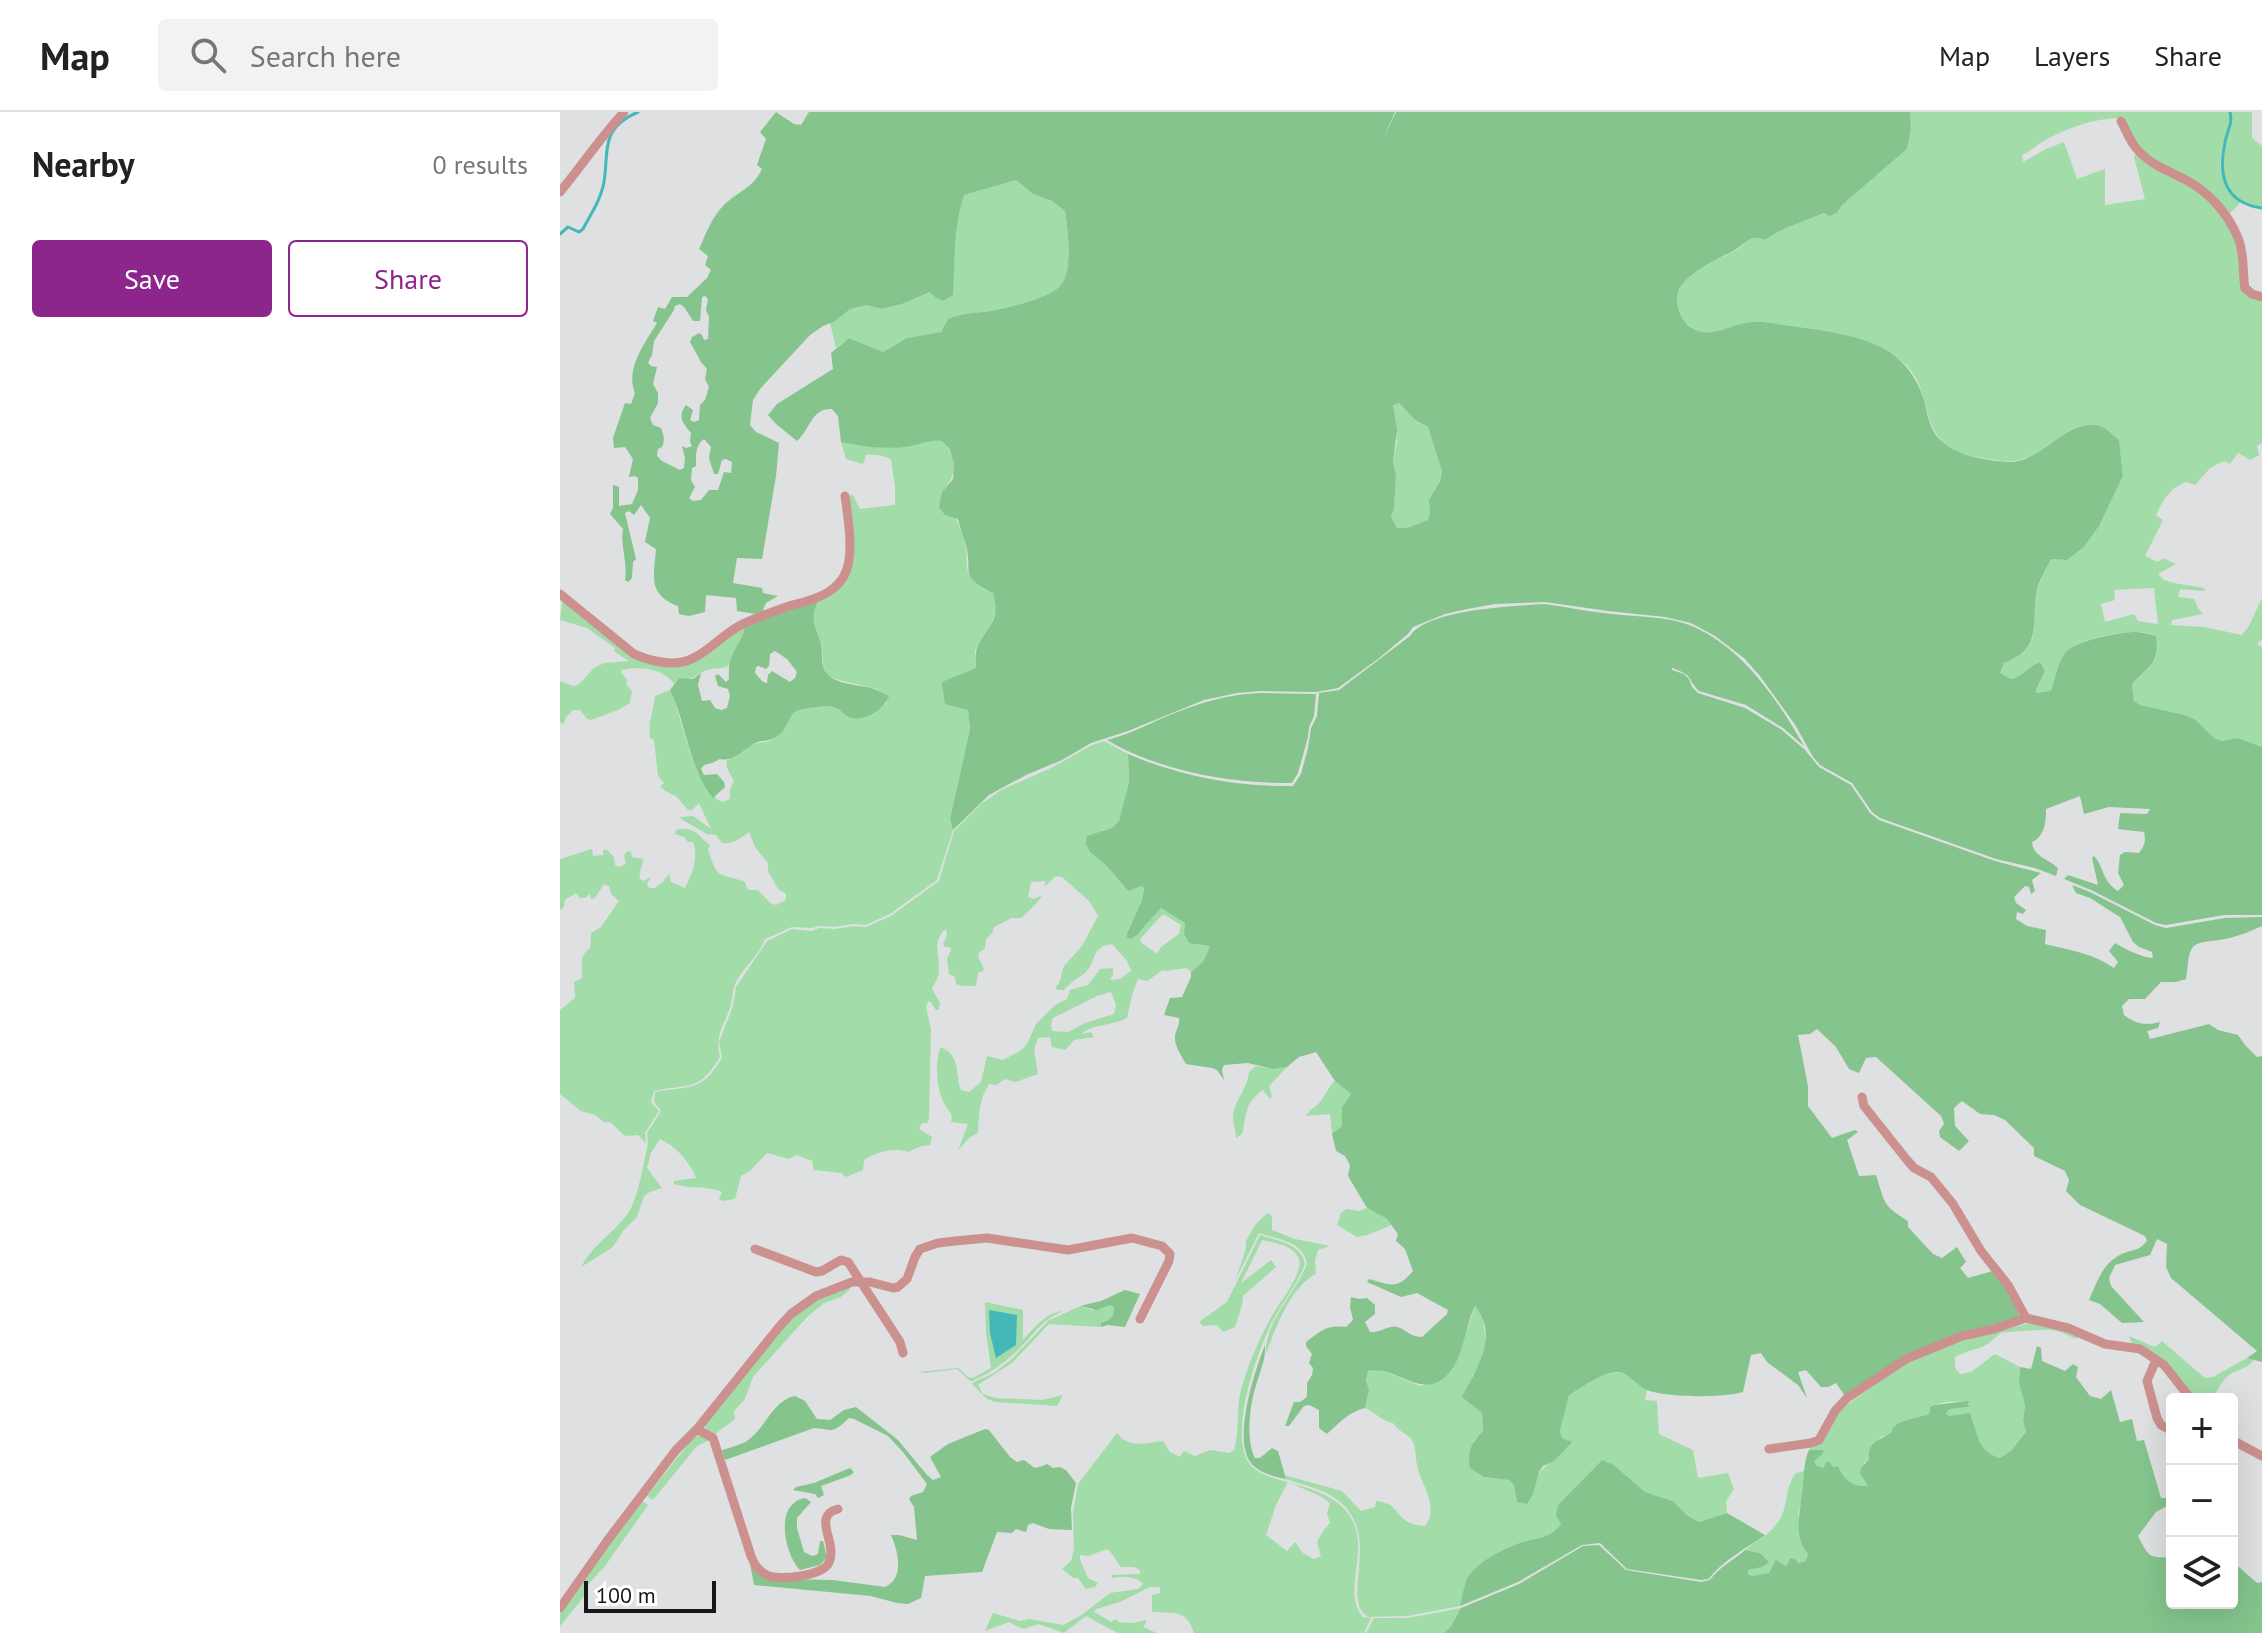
<!DOCTYPE html>
<html lang="en">
<head>
<meta charset="utf-8">
<style>
  body { margin:0; font-family:"PT Sans",sans-serif; background:#f2f2f2; color:#222 }
  .controls { position:absolute; right:24px; bottom:24px; display:grid; overflow:hidden; border-radius:8px; box-shadow:0 8px 32px #0002 }
  .controls button { width:72px; height:72px; display:grid; place-items:center; padding:0; border:0; border-bottom:2px solid #e0e0e0; background:#fff; color:#222; font:40px sans-serif }
  .scale { position:absolute; left:24px; bottom:20px; width:132px; box-sizing:border-box; padding-left:8px; border:4px solid #171718; border-top:0; font-size:22px; line-height:28px; white-space:nowrap; color:#171718; -webkit-text-stroke:6px #fff; paint-order:stroke }
  .list { margin:0; padding:0; list-style:none }
  h2 { display:flex; justify-content:space-between; align-items:center; height:104px; margin:0; padding:0 32px; font-size:34px }
  h2 small { font-size:26px; font-weight:400; color:#767676 }
  .actions { display:flex; gap:16px; padding:24px 32px }
  .actions a { flex:1; padding:18px 0; border:2px solid #8c268c; border-radius:8px; text-align:center; font-size:28px; color:#8c268c }
  .actions .main { background:#8c268c; color:#fff }
  .icon { flex:none; width:44px; height:44px; fill:none; stroke:currentColor; stroke-width:2; stroke-linecap:round; stroke-linejoin:round }
  .map { position:relative; flex:none; width:1702px; height:1521px; overflow:hidden }
  header { display:flex; align-items:center; gap:48px; box-sizing:border-box; height:112px; padding:0 40px; background:#fff; border-bottom:2px solid #e0e0e0 }
  header strong { font-size:38px }
  nav { display:flex; gap:44px; margin-inline-start:auto; font-size:28px }
  .search { width:560px; height:72px; background:#f2f2f2; display:flex; align-items:center; gap:20px; box-sizing:border-box; padding:0 28px; border-radius:8px; color:#767676; font-size:30px }
  main { display:flex }
  aside { flex:1; background:#fff }
  .map>svg:first-child { display:block }
  .green { fill:#a2dca9; fill-rule:evenodd }
  .forest { fill:#85c48d; fill-rule:evenodd }
  .water { fill:#44b7b8 }
  .lines { fill:none; stroke-linecap:round; stroke-linejoin:round }
  .stream { stroke:#44b7b8; stroke-width:3 }
  .minor { stroke:#cc918f; stroke-width:9 }
</style>
</head>
<body>
<header>
<strong>Map</strong>
<div class="search"><svg class="icon" aria-label="search" viewBox="0 0 24 24"><circle cx="10" cy="10" r="6"/><path d="M15 15l6 6"/></svg>Search here</div>
<nav><a>Map</a><a>Layers</a><a>Share</a></nav>
</header>
<main>
<aside>
<h2>Nearby<small>0 results</small></h2>
<ul class="list">
</ul>
<div class="actions"><a class="main">Save</a><a>Share</a></div>
</aside>
<div class="map">
<svg width="1702" height="1521" viewBox="0 0 1702 1521">
  <rect width="100%" height="100%" fill="#dfe0e1"/>
  <path class="green" d="M1350,0H1669C1672,11 1668,15 1665,25C1657,50 1659,74 1681,90L1668,103L1641,75L1603,55L1578,36L1562,6C1539,5 1510,15 1489,26C1479,31 1471,39 1462,43L1463,50L1486,37L1504,30L1517,67L1545,57V93L1585,87L1574,45L1577,40C1614,72 1659,77 1677,130C1683,147 1679,164 1684,180L1691,185L1702,189V331L1697,334L1699,343L1690,348L1678,341L1670,352L1664,349L1650,356L1635,373L1626,370C1610,376 1603,388 1596,403L1603,408L1585,444L1598,450L1603,446L1616,452L1598,462L1604,468L1614,471L1644,476L1645,479L1620,477L1618,485L1634,487L1638,496L1643,502L1612,508L1611,513L1644,515L1682,523L1689,514L1702,486V527L1697,532L1702,535V635L1678,626L1662,629L1654,626L1636,608L1625,603L1580,593L1574,589L1572,573C1586,554 1602,553 1596,524C1589,522 1584,520 1577,520C1559,520 1514,527 1504,542C1497,552 1495,567 1491,579L1476,581L1477,575L1485,559L1480,550C1467,555 1464,564 1451,567L1440,561L1444,551C1482,537 1472,516 1476,483C1478,471 1486,458 1491,447L1507,448L1524,435L1539,414L1563,364L1559,328C1553,323 1547,316 1540,314C1506,304 1481,355 1441,349C1426,346 1407,346 1394,338C1362,321 1371,286 1352,260C1345,250 1330,239 1319,234C1291,221 1254,217 1224,213C1214,212 1204,209 1194,210C1175,210 1155,228 1135,218C1117,208 1109,183 1126,168C1138,156 1163,145 1178,137C1183,134 1188,127 1193,126C1197,125 1201,127 1205,128C1223,115 1243,110 1264,101L1269,104L1277,101L1282,93L1347,37L1351,17ZM1594,476L1598,512L1578,509L1574,502L1545,510L1541,492L1555,488L1554,478Z
    M1671,0H1692V26L1702,34V95C1666,91 1659,63 1665,31C1668,19 1674,13 1671,0Z
    M456,68L473,82L492,89L505,99C508,117 513,159 501,173C491,186 447,196 431,199C416,201 402,201 388,207L381,220L347,226L323,240L289,226L276,236L270,211L290,197L307,193L322,197L342,192L394,170C392,140 394,111 404,83Z
    M839,291L855,308L868,315L882,358L880,369L869,388L870,402L868,408L847,416H837L831,405L834,396L836,365L833,350L837,330L833,292Z
    M368,328L382,329C399,348 397,362 382,380C392,397 400,413 405,431C408,441 405,454 409,462C413,473 424,476 433,481L438,494L430,516L415,538L416,556L408,598L410,617L390,707L393,718L377,768L330,802L306,813L293,812L275,815L259,814L252,816L232,815L205,827C199,844 184,855 176,870C172,878 173,887 170,896C163,916 155,922 160,945C138,981 129,971 94,979L91,990L99,999L85,1021L86,1031L78,1023L65,1024L50,1010H44L35,1003L21,999L0,982V898L15,886L14,870L22,866C23,853 18,845 30,836L31,821L41,815L59,789L51,782L49,774L44,772L35,786L31,787L30,782L25,786H20L16,781L5,788L4,795L0,798V747L32,737L33,744L43,743V738H47L54,745L55,753L59,755L66,752L64,743L68,739L71,740L72,745L83,747C83,754 78,761 80,767L83,769L91,765L87,772L89,776H95L102,771L109,762L111,770L125,776C132,762 139,746 133,730H128L124,725L115,722L116,718C136,714 137,724 150,733L148,738C159,770 157,759 185,770L188,778H198L210,791L216,793L226,788V782L218,777L208,759V751L195,735L189,720C181,726 172,733 162,731L156,723L147,722L121,707L120,705L133,704L151,717L139,691L132,698H128L117,685L104,678L100,674L104,671L98,664L94,628L90,626C88,609 93,601 95,584L110,578C124,607 132,676 162,690L170,687V678L174,669L167,656L166,649L177,644L193,632L210,629L225,617L228,607L239,597L270,593L289,604L326,592L328,584L316,577L279,568L267,563L263,554L262,535L255,516L253,499L259,487L290,452L286,384L293,383L300,397L335,393V374L331,347C323,343 315,342 306,343L303,352L286,347L281,330C310,336 340,339 368,328Z
    M3,486L73,544L118,552L185,512C184,528 173,539 168,554C160,558 155,555 147,558C133,563 136,569 119,566L114,572C103,556 80,554 62,558L61,560L67,568L66,572L72,579L70,591L58,598L31,608L27,607L20,598H13L6,605L3,613L0,610V569L13,574L18,573L34,556L44,551L69,549L54,539L55,536L27,516L0,508Z
    M544,629L568,642L569,670L559,710L552,716L541,719L530,740L546,753L568,779L582,774L584,777L582,788L567,820V826L570,827L576,824L601,796L625,811L624,822L636,832L650,834L643,850L631,860L626,856L606,859L603,858L587,869L578,867L572,883L567,906C553,914 537,911 523,920V922L531,920L534,925L514,928L505,938L492,935L490,925L478,926L474,938L478,962L455,970L445,967L436,973L429,972C419,987 419,1002 418,1020L407,1028L398,1039L408,1012L391,1010C393,1000 390,1001 385,993C377,981 374,948 381,935C402,945 394,961 401,978L409,980L421,970L427,944L443,948L460,939L467,932L476,912L495,893L507,887L510,878L528,873L540,857L553,856V862L550,868L560,867L571,859L567,849L552,832L543,834L537,839C532,848 531,858 521,864C514,869 510,871 504,878H498L495,876L499,871L504,854L522,834L538,804L529,789L502,765L496,764L484,775L486,769L471,770L468,785L474,787L482,783L477,791L461,806H452L434,815L432,821L426,827L425,837C411,842 423,850 424,858L418,861L416,874H403L396,872L395,865L389,862L387,847L391,838L390,835H385L383,832L387,823L386,817C371,828 380,844 379,859C379,866 374,871 372,877L380,891L379,898H376L370,889L368,890L366,895L371,917L369,1006L368,1011H362L359,1017L372,1025L370,1033L361,1034L348,1040C335,1035 315,1040 304,1048L303,1058L286,1065L281,1061L254,1058L252,1049L237,1043L229,1047L207,1041L190,1059L181,1064L175,1087L162,1089L159,1087L162,1080C144,1073 130,1077 114,1072V1069L136,1066C130,1050 116,1034 100,1027L91,1041L87,1056L102,1076L90,1080L84,1084L77,1105L63,1119L53,1135L21,1155C32,1134 52,1122 67,1103C78,1088 84,1050 88,1031L87,1021L101,999L94,990L95,980C131,973 141,981 162,946L159,930L173,894L176,875L207,829L232,817L252,819L259,816L275,817L293,814L306,815L331,804L379,769L394,719L421,692L441,678L491,656L532,633ZM603,802L621,813L619,822L601,835L597,842L582,831L580,827ZM551,880L556,893L554,902L525,911L508,920L492,919L491,912L493,906L537,884Z
    M696,954L713,957L727,955L709,974L712,984L710,987L703,978C684,991 687,1002 682,1022L676,1026C676,1016 671,1008 674,998C678,985 688,974 689,960Z
    M775,969L791,982L782,995V1014L772,1022L770,1002L746,1004C750,997 755,996 760,990C766,983 768,975 775,969Z
    M807,1096L827,1107L832,1113L807,1123L797,1125L777,1113L781,1101L787,1097L799,1099Z
    M709,1101L712,1105V1118L735,1127L770,1134L758,1138L755,1149L756,1162C731,1174 715,1217 706,1242C704,1210 736,1181 747,1152C744,1129 717,1127 699,1121L676,1167L686,1136V1129L695,1113L706,1102Z
    M700,1123C717,1129 741,1131 745,1152C737,1173 721,1192 711,1212C696,1243 672,1313 686,1346C689,1353 694,1356 699,1360C723,1372 753,1373 775,1389C823,1423 777,1475 803,1505L811,1506L804,1521H634C626,1496 614,1502 592,1500V1483L600,1481V1475H590L560,1490L536,1497L534,1500L551,1510L556,1507L558,1510L574,1511L586,1508V1511L583,1515L597,1521H558L526,1504L504,1521L479,1512L463,1517L449,1510L425,1519L433,1501L460,1509L469,1507L503,1513L520,1504L550,1481L578,1477L583,1472C575,1463 564,1465 552,1466L551,1463L580,1462V1458L574,1455H561L549,1438H544L529,1444L520,1443V1448L528,1466L538,1471L535,1475L526,1477L518,1466H513L502,1457L511,1449L514,1438L513,1401L518,1372L557,1321C569,1337 585,1331 603,1329L610,1340L620,1345L624,1339L635,1344L650,1338L669,1341L674,1338C679,1322 677,1305 679,1289C683,1262 700,1225 713,1202C720,1190 744,1160 739,1147C734,1133 715,1131 702,1128L681,1171L711,1148L716,1155L683,1184L682,1193L675,1215L663,1220L657,1213L643,1214L639,1210L667,1190ZM728,1370L760,1384L770,1391L767,1401L770,1411L763,1419L757,1430L761,1444L754,1447L743,1441L735,1430L727,1439L706,1423L716,1393Z
    M292,1174L289,1178L281,1185L264,1191L248,1204L193,1265L185,1287L174,1299L175,1307L155,1322L146,1316L145,1313L228,1210L251,1191Z
    M425,1190L463,1198V1228C475,1215 485,1201 503,1199C478,1211 478,1218 460,1236C446,1250 430,1261 412,1269L409,1268L397,1257L365,1261L360,1260L398,1256L408,1265L413,1266L431,1256L426,1220Z
    M550,1193L554,1195C554,1205 551,1208 542,1211L541,1215L489,1212L453,1250L418,1273L423,1282L436,1286L482,1288L503,1283L497,1294L436,1290L427,1287L413,1273L412,1271L434,1261L453,1246L488,1209L520,1194L532,1198Z
    M915,1194L923,1204L926,1231L921,1250L912,1264L916,1295L922,1301L923,1319L913,1330L924,1365L949,1368L954,1373L957,1389L973,1382C976,1364 978,1360 992,1349C999,1344 1005,1336 1011,1330L1002,1326L1000,1319L1009,1283C1022,1276 1049,1255 1064,1262C1072,1266 1080,1273 1087,1278L1085,1288L1097,1289L1099,1322L1133,1338L1138,1366L1168,1361L1174,1377L1166,1389L1167,1401L1139,1410L1128,1404L1113,1389L1085,1380L1054,1353L1042,1348L998,1393L1001,1412C988,1427 979,1425 962,1430C944,1437 914,1450 906,1469C903,1477 902,1486 900,1494L848,1504L808,1505C779,1487 823,1425 779,1389C764,1377 743,1373 726,1367L724,1363L782,1379L801,1399L815,1395L816,1389C835,1391 833,1398 845,1408C851,1413 858,1413 865,1414C880,1395 861,1373 857,1353C855,1343 857,1337 852,1328C846,1320 838,1320 833,1311C823,1310 815,1300 805,1296L809,1278L806,1268L807,1260L818,1257L861,1274L891,1259L899,1241Z
    M1470,1211L1497,1216L1518,1225L1516,1227C1509,1224 1500,1219 1492,1218C1489,1217 1443,1220 1441,1221C1434,1226 1429,1233 1419,1236C1410,1239 1404,1240 1395,1245V1256L1400,1262L1411,1260L1435,1242L1460,1255L1459,1271L1465,1293L1463,1309L1466,1320L1451,1339L1440,1346C1435,1345 1429,1344 1426,1341C1419,1334 1413,1315 1413,1306L1389,1304L1386,1301L1390,1297L1407,1293C1397,1287 1381,1289 1370,1295L1369,1302L1336,1314L1329,1322L1321,1325L1309,1340V1347L1304,1351L1303,1366L1309,1374C1290,1376 1275,1359 1257,1354L1254,1349L1256,1346L1249,1338L1281,1297L1347,1250L1382,1234Z
    M1569,1224L1595,1235L1602,1229L1645,1266L1653,1265L1687,1246L1695,1247C1687,1257 1678,1257 1669,1263C1663,1268 1659,1275 1655,1282L1656,1287H1634L1622,1272L1573,1234Z
    M144,1322L152,1327L137,1334L93,1388L87,1384L133,1326Z
    M1244,1359L1242,1389L1238,1402L1248,1442L1247,1449L1213,1456L1209,1461L1193,1464L1188,1462L1187,1458L1202,1455L1205,1447L1200,1441L1185,1438C1200,1425 1212,1423 1222,1403C1228,1389 1226,1373 1236,1361Z
    M82,1389L88,1393L45,1454L24,1477L27,1481L0,1514V1502L28,1464L50,1428Z
    M901,1496L891,1514L884,1521H806L814,1506H848Z"/>
  <path class="forest" d="M216,0L234,12L241,13L249,0H835L822,29L836,0H1350L1351,17L1347,37L1282,93L1277,101L1269,104L1264,101C1243,110 1223,115 1205,128C1201,127 1197,125 1193,126C1187,128 1179,136 1173,139C1159,146 1137,157 1126,168C1111,181 1116,203 1130,215C1151,230 1172,210 1194,210C1204,209 1215,212 1224,213C1254,217 1291,221 1319,234C1342,245 1357,265 1364,288C1368,304 1370,321 1384,331C1400,345 1426,348 1447,350C1481,352 1508,304 1540,314C1547,316 1553,323 1559,328L1563,364L1539,414L1524,435L1507,448L1491,447C1486,458 1477,471 1476,483C1472,516 1481,537 1444,551L1440,561L1451,567C1464,564 1467,555 1480,550L1485,559L1477,575L1476,581L1491,579C1495,567 1497,553 1504,542C1513,528 1561,520 1577,520C1584,521 1590,522 1596,524C1601,554 1586,554 1572,573L1574,589L1580,593L1625,603L1636,608L1654,626L1662,629L1678,626L1702,635V803H1664L1606,813L1596,811L1531,778L1504,767L1508,763L1538,773L1532,746L1534,744C1545,756 1541,768 1558,779L1564,773L1558,761L1560,743L1565,740L1579,741C1585,734 1586,728 1584,720L1558,717L1560,701L1587,702L1590,697L1549,695L1524,702L1520,684L1486,697C1486,710 1485,724 1472,730C1473,744 1488,747 1498,756L1496,764L1475,756L1436,747L1320,706L1312,700L1292,671L1260,653L1253,645L1236,614L1200,564L1184,546L1155,524L1131,511L1105,505L1048,499L985,490L935,492L907,497L885,502L853,515L848,522L818,547L778,576L757,580L701,579L677,581L644,588L568,619L531,631L502,648L466,663L429,683L393,718L390,707L410,617L408,598L385,592L382,570L416,556C416,549 415,542 417,536C427,514 442,509 433,481C399,464 413,463 406,433C403,424 400,416 398,407L385,403L379,395L382,380L393,367L394,352L390,338L382,329C368,328 364,331 351,334C328,338 304,335 281,330L278,304L272,297C251,296 250,318 237,329L216,312L208,303L217,292L273,257L271,241L289,226L323,240L347,226L381,220L388,207C402,201 416,201 431,199C447,196 491,186 501,173C513,159 508,117 505,99L492,89L473,82L456,68L404,83C393,116 395,148 393,183L383,189L375,185L370,180L342,192L322,197L307,193L290,197L275,209L263,214L250,223L200,277L193,288L190,313L196,320L219,331L216,364L202,447L177,446L173,471L202,476L203,481L218,484L206,491L201,503L177,499L176,486L146,483L145,500L129,504L119,502L118,494C87,482 94,464 96,437L85,430L90,406L81,393L74,403L69,399L65,401L76,447L73,450L72,466L68,470L65,468C68,451 60,434 63,417L50,402L53,396V373L59,375V394L72,392L78,378V366L75,364L69,365L73,347L65,335L54,336L53,326L65,291L71,292L75,281C65,257 85,231 97,211L93,209L98,195L105,197L112,185H127L147,166L151,158L145,153L148,144L139,137C146,122 152,104 165,92C180,78 192,77 202,57L197,53L206,27L200,20ZM145,184L148,187L146,198L149,205L148,227L144,228L142,223L139,221L132,225L130,230L141,250L147,257L145,267L149,275L145,288L140,293L139,308L134,310L130,308L133,298L126,293C117,305 123,311 131,321L130,330L132,334L126,336L122,334L125,346L124,356L120,358L102,349L97,344L98,337L102,335C105,328 104,323 101,316L93,313L90,306L98,291V281L93,272L97,255L91,254L88,251L92,243L94,229L114,198L115,194L120,192L124,195L133,209H140L142,185ZM839,291L855,308L868,315L882,359L880,369L869,388L870,402L868,408L847,416H837L831,405L834,396L836,364L833,350L837,318L833,293ZM144,327L151,335L149,346L154,362H158L162,348L166,347L172,350L171,361L164,360L158,378H149L141,388L133,389L129,386L135,375L131,368L132,356L136,354C136,344 135,333 144,327Z
    M259,487C250,506 254,511 260,529C263,537 261,546 263,554C267,571 292,572 306,575C314,576 321,580 329,584C325,597 303,611 289,605C282,601 277,594 268,594C262,594 249,596 243,597C228,599 229,615 220,622C210,631 200,627 192,633C181,640 173,650 160,647L152,651L144,653L141,657L144,663L157,662L164,670L165,675L153,686C128,655 127,613 110,578L119,566L133,567L141,561L138,573L142,589L150,588L155,596L161,598L167,596L170,584L168,577L158,574L155,564L158,562L166,570L169,567C169,560 168,553 171,546C176,533 184,526 185,512ZM215,539L227,547L237,560L235,566L230,570L212,559L208,563L207,571L203,570L195,561L196,555L199,554L206,557L209,554L210,542Z
    M985,492C1007,495 1030,500 1052,502C1078,505 1107,504 1132,514C1183,536 1217,587 1244,634L1223,616L1186,593L1139,579C1126,566 1135,564 1112,556V558L1124,562L1129,567L1132,575L1138,581L1185,596L1222,618L1245,638L1259,655L1291,673L1310,701L1319,708L1435,749L1481,761L1472,768L1475,779L1471,782L1469,775L1465,774L1454,785L1456,791L1466,798L1463,802L1457,800L1456,807L1467,814L1486,818L1485,832C1509,838 1533,841 1554,856L1558,850L1549,839L1555,831C1565,837 1583,846 1593,846L1592,840L1579,835L1573,830L1560,805L1530,786L1516,781L1512,773L1530,780L1595,813L1606,816L1665,806L1702,805V814C1685,822 1670,827 1652,829C1645,830 1638,830 1633,835C1627,842 1628,858 1626,867L1616,870H1601L1585,887H1569L1562,894L1564,903C1576,912 1585,914 1600,910L1598,916L1587,919L1590,927L1649,912L1658,918L1678,923L1685,933L1697,945L1702,944V1250L1687,1246L1697,1239L1611,1166L1606,1155L1607,1132L1597,1127L1590,1143L1555,1153L1549,1166L1551,1174L1584,1210L1562,1211L1540,1192L1529,1188C1536,1172 1542,1153 1558,1144C1570,1137 1577,1141 1587,1129L1585,1124L1520,1093L1506,1079L1509,1068L1505,1059L1474,1044V1036L1445,1008L1434,1003L1420,1002L1402,989L1394,996L1395,1014L1409,1029L1399,1039L1380,1025L1379,1019L1384,1012L1381,1004L1316,945L1306,946L1299,961L1289,957L1276,935L1257,917L1250,922L1238,923L1248,974V994L1272,1026L1295,1018L1298,1020L1287,1028L1299,1064L1316,1063C1325,1091 1322,1093 1348,1109V1115L1373,1142L1382,1146L1397,1135L1406,1150L1400,1156L1408,1166L1433,1159L1450,1183L1460,1206L1380,1230L1285,1284L1276,1271L1268,1275H1261L1246,1258L1238,1260L1247,1286L1238,1273L1207,1250L1201,1241L1191,1243L1183,1280C1164,1286 1103,1286 1085,1277C1076,1272 1069,1262 1059,1260C1044,1259 1021,1276 1009,1283L1000,1319L1002,1326L1012,1330L994,1349L983,1354L979,1360L973,1382L967,1392L957,1390L954,1373L949,1368L924,1365L910,1356C907,1339 911,1332 923,1319L922,1301L902,1285C916,1257 940,1224 915,1194C905,1214 904,1243 890,1260C863,1292 837,1252 808,1259L806,1268L809,1278L805,1296C789,1300 780,1310 767,1322L759,1316V1298L749,1293L744,1294L729,1314H725L734,1290H740L747,1285V1271L752,1263L753,1256L749,1251L752,1242L746,1234V1230C761,1219 766,1213 786,1215L793,1208L790,1195L791,1185L799,1187L807,1186L815,1193V1202L805,1210L810,1220C820,1221 830,1212 837,1215C848,1218 847,1224 862,1225L887,1202L888,1198L857,1181L841,1185L807,1170L809,1167C831,1173 837,1178 853,1159L845,1137L836,1129L838,1122L827,1107L807,1096L788,1064L790,1053L785,1044L776,1039L772,1022L782,1014V995L791,982L775,969L756,940L739,945L727,955L713,957L688,951L664,953L662,958L664,968L657,958L652,956L626,952C622,945 615,935 615,926C615,919 620,914 619,906L604,903L610,886L622,885L631,865V860L643,850L650,834L629,831L624,822L625,811L601,796L576,824L570,827L567,826V821L582,788L584,777L582,774L568,779L546,753L530,740L526,732L527,724L552,716L559,709L569,670L568,642C619,664 677,675 733,674L741,662L748,636L751,616L757,604L759,581L779,578L850,524C867,497 954,494 985,492Z
    M701,581L756,582L754,604L749,615L748,625L738,661L732,671C672,672 599,659 547,628C567,623 585,614 605,605C635,592 668,582 701,581Z
    M565,1178L580,1182L565,1215L548,1213L541,1215V1211C551,1208 554,1205 554,1195L550,1193L537,1198L520,1194L541,1189Z
    M705,1233C706,1246 701,1257 697,1270C690,1290 685,1327 695,1346H700L712,1336L718,1339L726,1367C714,1364 700,1362 691,1351C672,1327 695,1258 705,1233Z
    M1477,1234L1481,1236L1482,1249L1505,1259L1513,1252L1518,1255L1516,1265L1530,1284L1541,1287L1551,1278L1560,1310L1572,1307L1577,1329L1584,1328L1601,1386H1606L1609,1393L1596,1400L1578,1424C1589,1445 1588,1446 1612,1445V1491H1672V1449L1697,1471L1702,1470V1521H884L891,1514L901,1496L959,1472L1023,1434L1039,1433L1066,1458L1141,1470L1150,1468C1158,1456 1174,1448 1185,1438L1200,1441L1209,1450L1202,1455L1188,1458V1462L1192,1464L1209,1461L1216,1448L1225,1454L1228,1452L1230,1446L1235,1447L1238,1451L1246,1449L1248,1442C1233,1423 1240,1403 1242,1381C1244,1367 1243,1351 1249,1338H1264L1262,1343L1254,1349L1257,1354L1264,1356L1266,1350H1269L1273,1355L1278,1354C1283,1368 1293,1375 1308,1374L1300,1361L1301,1356L1309,1347C1308,1331 1315,1331 1327,1323C1336,1318 1328,1320 1336,1313C1344,1307 1359,1306 1369,1302L1370,1295L1374,1293L1409,1289L1407,1293L1412,1294L1390,1297L1386,1301L1389,1304L1410,1301C1418,1320 1416,1340 1440,1346L1451,1339L1466,1320L1463,1309L1465,1293L1459,1271L1460,1255L1471,1257Z
    M235,1284L245,1289L257,1307L270,1308L284,1298L296,1295L338,1328L367,1363L373,1368L381,1365L370,1345L388,1332L425,1317L429,1318L450,1345L457,1350L464,1348C477,1357 472,1358 487,1352L493,1356L500,1355L506,1358L516,1371L511,1396L512,1418L489,1417L473,1411L468,1413L466,1420L456,1417L452,1421L437,1420L422,1460L365,1464L361,1486L348,1492L337,1491L311,1484L194,1473L189,1446L190,1451L222,1467L273,1468L325,1475C345,1466 338,1439 331,1423H339L357,1428L354,1395L349,1387L351,1384L363,1380L367,1372L343,1340L328,1324L294,1307L289,1306C271,1322 276,1318 254,1316L165,1348L162,1338C170,1336 180,1333 187,1329C206,1316 212,1289 235,1284Z
    M1042,1348L1054,1353L1085,1380L1113,1389L1128,1404L1139,1410L1167,1401L1205,1423C1191,1433 1158,1452 1149,1467L1141,1468L1067,1457L1040,1431L1022,1433L958,1470L900,1494C902,1486 903,1477 906,1469C914,1450 944,1437 962,1430C979,1425 989,1427 1001,1412L996,1403L998,1393Z
    M290,1356L294,1360L291,1363L261,1374L264,1383L258,1386L255,1382L233,1378L236,1375L254,1371Z
    M245,1386L251,1390L237,1406V1416L244,1440L252,1444L258,1442L260,1429H263L267,1445L260,1453L240,1458C224,1442 214,1391 245,1386Z"/>
  <path class="water" d="M429,1198L457,1203L456,1233L436,1246L430,1221Z"/>
  <g class="lines">
    <path class="stream" d="M1670,0C1673,12 1667,19 1665,30C1658,63 1664,91 1702,96
      M0,122L8,115L19,120L23,117C31,102 41,87 44,70C49,38 40,16 78,0"/>
    <path class="minor" d="M1561,9C1566,18 1570,29 1576,36C1589,52 1607,58 1624,67C1648,79 1668,101 1678,126C1685,142 1682,160 1685,176L1692,182L1702,185
      M0,80C22,53 41,25 64,0
      M0,482L74,542C88,548 107,553 122,550C146,545 163,520 185,511C198,505 212,500 226,495C247,489 272,485 284,464C295,445 288,406 285,384
      M1302,985L1304,994L1347,1048L1354,1056L1371,1065L1393,1092L1421,1139L1448,1173L1466,1206
      M195,1137L256,1160L262,1159L281,1148L288,1150L340,1230L343,1241
      M1596,1248L1587,1269L1597,1306L1601,1313L1612,1319
      M137,1317L153,1326L191,1444C194,1452 198,1459 207,1463C219,1469 261,1464 268,1452C280,1433 250,1404 278,1397
      M1672,1328L1702,1344
      M1209,1337L1251,1331L1259,1328L1275,1299L1287,1286L1346,1247L1402,1224L1434,1217L1466,1206L1508,1216L1545,1232L1580,1237L1604,1253L1631,1287
      M0,1496L47,1429L116,1338L137,1317L219,1215L231,1202L256,1184L292,1170H310L333,1176L338,1175L347,1167L355,1145L360,1137L378,1131L395,1129L427,1126L508,1138L572,1126L602,1134L610,1142L609,1149L580,1207"/>
  </g>
</svg>
<div class="controls">
<button>+</button>
<button>−</button>
<button><svg class="icon" aria-label="layers" viewBox="0 0 24 24"><path d="M12 4l9 5-9 5-9-5zM3 14l9 5 9-5"/></svg></button>
</div>
<div class="scale">100 m</div>
</div>
</main>
</body>
</html>
